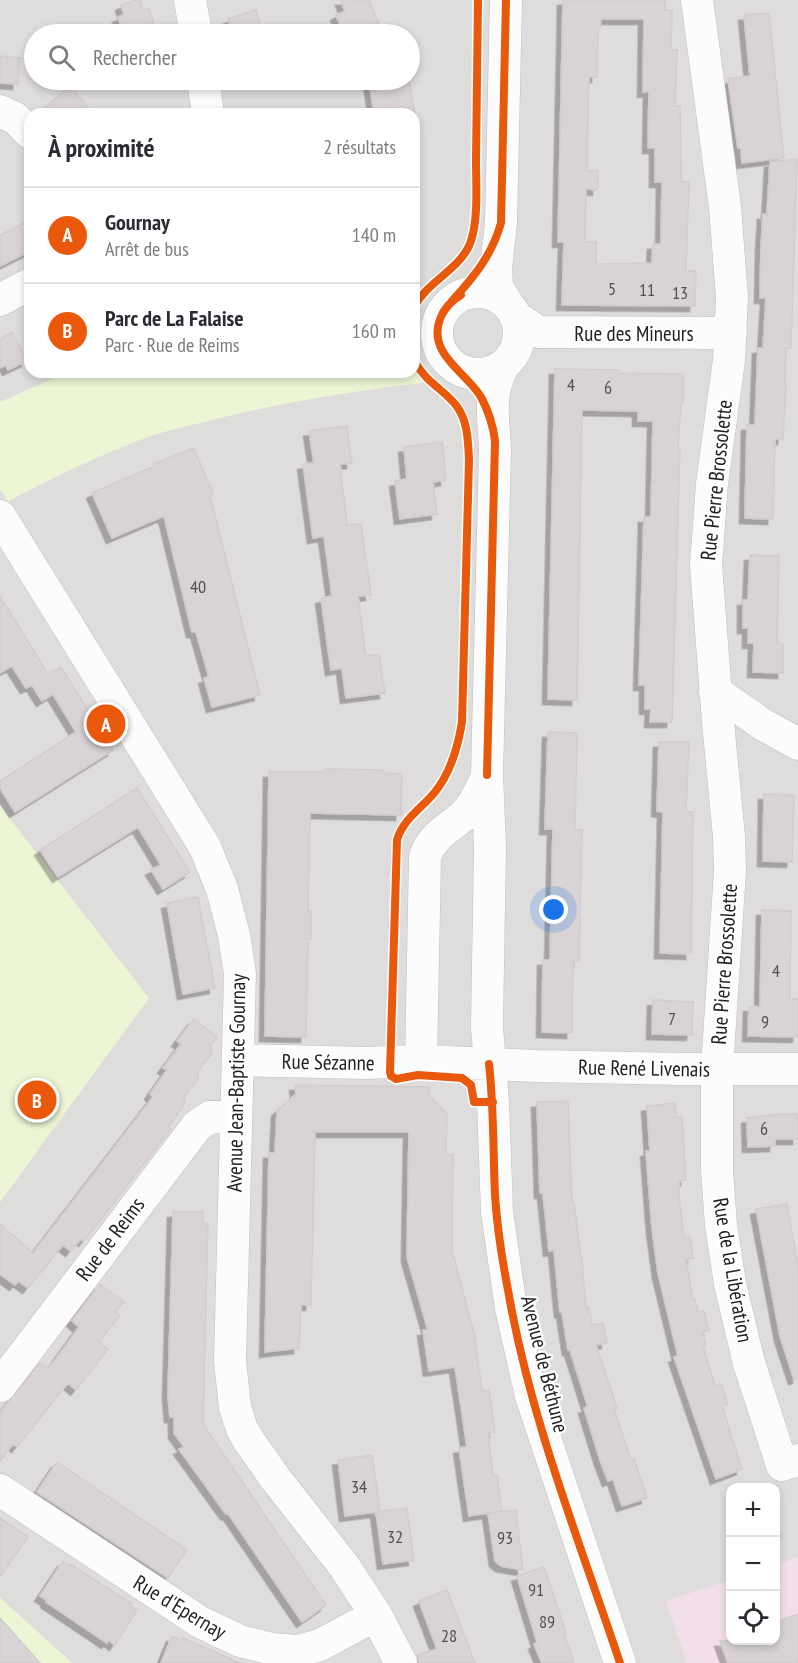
<!DOCTYPE html>
<html lang="fr">
<head>
<meta charset="utf-8">
<style>
  body { margin:0; font-family:"PT Sans Narrow",sans-serif; background:#f2f2f3; color:#2b2b33 }
  .controls { position:absolute; right:18px; bottom:18px; display:grid; overflow:hidden; border-radius:12px; box-shadow:0 3px 9px #0003 }
  .controls button { width:54px; height:54px; display:grid; place-items:center; padding:0; border:0; border-bottom:2px solid #e1e1e2; background:#fff; color:#2b2b33; font:30px sans-serif }
  .you { position:absolute; left:554px; top:910px; width:21px; height:21px; margin:-15px; border:4px solid #fff; border-radius:50%; background:#1a73e8; box-shadow:0 0 0 9px #1a73e833 }
  .badge { display:grid; place-items:center; width:39px; height:39px; border-radius:50%; background:#ea580c; color:#fff; font-size:20px; font-weight:700 }
  .pin { position:absolute; translate:-50% -50%; border:3px solid #fff; box-shadow:0 2px 6px #0006 }
  .list { margin:0; padding:0; list-style:none }
  h2 { display:flex; justify-content:space-between; align-items:center; height:78px; margin:0; padding:0 24px; font-size:26px }
  h2 small { font-size:20px; font-weight:400; color:#7c7c81 }
  .list li { display:grid; grid-template-columns:39px 1fr auto; gap:18px; align-items:center; box-sizing:border-box; height:96px; padding:0 24px; border-top:2px solid #e1e1e2 }
  .list b { display:block; font-size:22px; white-space:nowrap }
  .list p { margin:0; font-size:20px; white-space:nowrap; color:#7c7c81 }
  .list em { font-size:20px; font-style:normal; color:#7c7c81 }
  .icon { flex:none; width:33px; height:33px; fill:none; stroke:currentColor; stroke-width:2; stroke-linecap:round; stroke-linejoin:round }
  .map { position:relative; flex:none; width:798px; height:1663px; overflow:hidden }
  .search { position:absolute; background:#fff; box-shadow:0 3px 9px #0003; left:24px; top:24px; width:396px; height:66px; display:flex; align-items:center; gap:15px; box-sizing:border-box; padding:0 21px; border-radius:33px; color:#7c7c81; font-size:22px }
  .panel { position:absolute; background:#fff; box-shadow:0 3px 9px #0003; left:24px; top:108px; width:396px; height:270px; border-radius:18px }
  .map>svg:first-child { display:block }
  .residential { fill:#dfdcdc; fill-rule:evenodd }
  .commercial { fill:#f2dfea }
  .park { fill:#ecf6d5 }
  .building { fill:#d9d3d5; stroke:#d3cccd; stroke-width:1.5; fill-rule:evenodd; filter:url(#shadow) }
  .lines { fill:none; stroke-linecap:round; stroke-linejoin:round }
  .minor-casing { stroke:#c0bebe; stroke-width:33 }
  .minor { stroke:#fdfcfc; stroke-width:32 }
  .cycleway-casing { stroke:#fff; stroke-width:11 }
  .cycleway { stroke:#e8590c; stroke-width:8 }
  .labels { text-anchor:middle; dominant-baseline:central; stroke-width:4.5; stroke-linejoin:round; paint-order:stroke }
  .number-label { font-size:18px; fill:#525050 }
  .street-label { font-size:21px; fill:#222; stroke:#fff }
</style>
</head>
<body>
<div class="map">
<svg width="798" height="1663" viewBox="0 0 798 1663">
  <defs>
    <filter id="shadow"><feDropShadow dx="-5.5" dy="5.5" stdDeviation="0" flood-color="#0004"/></filter>
  </defs>
  <rect width="100%" height="100%" fill="#f0ebeb"/>
  <path class="residential" d="M0,0H798V1663H72L0,1598V1202L148,998L0,806ZM34,34H410V80H34ZM30,114H414V372H30ZM730,1488H776V1640H730Z"/>
  <path class="commercial" d="M798,1557V1663H687L666,1601L730,1580V1640H776V1565Z"/>
  <path class="park" d="M68,372H414L423,383C353,391 285,402 216,419C192,425 168,430 145,438C98,456 52,478 8,501L0,489V402Z
    M0,806L149,998L0,1202Z
    M0,1598L72,1663H0Z"/>
  <path class="building" d="M136,0H140L143,9L149,8L157,34H124L118,17L124,15L121,5Z
    M341,0H369L383,34H344L336,15L345,11Z
    M563,0H665V10H672L671,50H677L675,106H680L681,182H689L686,271H696L695,306L562,305L564,242H558ZM601,19H644L643,92L649,91L648,148H655V182H662L661,244H653L652,263L596,264V242H585L586,189L598,190V171H587L588,112L589,77H597L598,28H600Z
    M256,10L263,34H233L228,19Z
    M769,13L784,158L742,163L741,148H738L728,79L750,76L744,15Z
    M0,56L20,58L18,84L0,83Z
    M369,80H409L415,114H374Z
    M70,86L94,114H37Z
    M797,159L791,348H786L785,385H786L783,439H775L773,519L745,518L747,425H755L758,348H763L766,298H760L761,247L763,214L767,215L770,162Z
    M30,220V251L0,266V235Z
    M12,332L27,361L8,370L6,365L0,368V339Z
    M555,369L619,370V373L683,374V403H681L678,447H680L672,722H650L651,709H645V685H639L644,517H651L653,421H638V411L582,410L577,700L548,699Z
    M347,426L352,463L340,464L347,525L361,524L371,595L358,596L366,656L379,654L385,693L346,698L342,668L331,670L321,598L332,596L324,536L313,538L303,464L314,463L309,431Z
    M442,442L446,480L433,482L437,514L400,519L395,481L407,479L404,447Z
    M194,448L213,494L210,495L260,695L212,707L204,678L209,677L196,632H192L164,516L112,538L92,493L155,466L154,464Z
    M750,555L779,556L777,643L783,644V673L753,672L754,643H748V628H743V600H748Z
    M0,596L48,674L61,667L113,750L15,812L0,788V781L76,732L53,694L42,701L32,685L26,688L12,666L0,673Z
    M548,732L577,733L575,830H582L579,961H573L572,1033L542,1032L543,960H550L553,829H545Z
    M659,742H689L686,812H693L691,954L660,953L663,812L657,811Z
    M325,769L383,770L384,773L402,774L401,815L310,813L308,911H311V939H308L306,1037L265,1036L269,772H325Z
    M137,788L190,872L163,889L151,870L161,865L138,827L58,877L40,850Z
    M764,794L794,795L792,862L763,861Z
    M198,897L215,988L183,994L167,903Z
    M762,910L791,911L790,999H798V1037L748,1036L749,1006L760,1007Z
    M653,1000L693,1002L692,1035L652,1034Z
    M194,1019L217,1037L211,1044L212,1053L198,1071V1079L184,1097V1105L168,1127L171,1129L84,1241L81,1239L71,1251L63,1245L28,1288L18,1281L15,1285L0,1274V1224L33,1253L153,1097L150,1094L167,1070L163,1068L181,1044L177,1041Z
    M295,1085L429,1087V1095L447,1114L446,1155H453L452,1250L475,1337L482,1391L489,1390L495,1432L488,1433L493,1475H497L502,1511L469,1516L459,1448L467,1447L455,1367L429,1371L423,1330H428L407,1257L409,1132H315L311,1305H301L299,1348L265,1352L269,1153H275L277,1111L296,1094Z
    M568,1101L572,1203H574L581,1258H582L586,1308L589,1307L592,1325L603,1323L607,1343L596,1345L617,1408L614,1409L631,1460L634,1459L647,1498L622,1506L613,1479L608,1481L600,1460L584,1408L588,1407L570,1350H568L562,1312H560L554,1250L549,1251L543,1193H540L537,1102Z
    M675,1103L676,1117H682L686,1180L679,1181V1195L684,1238L690,1237L693,1258L686,1259L693,1300L695,1299L698,1312L704,1311L709,1330L702,1332L706,1346H703L715,1386L721,1384L728,1404L722,1406L742,1469L716,1479L674,1357L678,1356L658,1273L652,1228L646,1151H650L647,1106Z
    M780,1114H798V1139H775V1146L748,1147L747,1118Z
    M787,1204L798,1266V1378L794,1379L780,1336L756,1209Z
    M173,1212H203V1224H208L203,1424L326,1605L302,1622L228,1513L226,1514L179,1449L184,1447L174,1433V1417H170L168,1396Z
    M100,1284L124,1302L115,1312L120,1315L99,1342L108,1349L76,1390L68,1383L17,1447L13,1444L0,1461V1412L40,1363L47,1368L56,1359L79,1327L72,1321Z
    M372,1455L380,1511L407,1508L414,1560L383,1564L376,1512L345,1516L338,1460Z
    M57,1462L187,1550L168,1578L37,1492Z
    M516,1510L523,1570L501,1566L495,1561L488,1513Z
    M0,1518L28,1537L0,1577Z
    M63,1561L69,1566L70,1564L132,1604L130,1606L137,1610L115,1645L108,1640L107,1643L46,1602L47,1600L40,1596Z
    M544,1567L566,1632L564,1633L574,1663H542L534,1644L537,1642L517,1576Z
    M447,1590L475,1663H419L417,1655L437,1649L419,1601Z
    M798,1614V1663H728L720,1641H776V1622Z
    M0,1618L40,1663H0Z
    M172,1636L182,1641L183,1638L240,1663H161Z"/>
  <g class="lines">
    <defs>
      <path id="minor" d="M190,0L196,34
        M506,0L501,223L496,268L497,287L507,303
        M697,0L725,207L732,297L729,360L712,484L706,565L718,722L729,837L730,871L717,1069V1171L721,1225L730,1284L749,1363L782,1465L798,1460
        M203,80L208,114
        M0,111L15,118L30,133
        M437 333a41 41 0 1 1 82 0a41 41 0 1 1-82 0Z
        M0,300L30,284
        M516,317L538,332L731,333
        M504,365C487,395 494,418 495,450L487,775L490,847L487,1027L493,1102L497,1212L511,1308L531,1396L620,1663
        M0,516L205,847L222,889L234,935L240,974L230,1361L235,1407L242,1429L249,1441L275,1478L344,1566L376,1615L401,1663
        M715,691L762,724L798,744
        M238,1060L366,1063L421,1061L536,1066L682,1069H798
        M421,1061L425,857C431,835 451,828 466,813C476,802 481,789 487,776
        M0,1386L197,1126L210,1117L236,1115
        M0,1490L200,1622L240,1641L272,1649L298,1651L320,1645L376,1615"/>
    </defs>
    <use href="#minor" class="minor-casing"/>
    <use href="#minor" class="minor"/>
    <defs>
      <path id="cycleway" d="M461,295C451,301 444,308 440,319C427,354 466,372 481,397C489,412 493,424 495,441L487,775
        M452,301C474,277 492,255 501,223L506,0
        M414,307C428,281 457,271 469,246C479,224 476,185 476,160C477,107 477,53 478,0
        M414,360C426,384 446,390 458,408C468,423 468,442 469,459L462,722C458,747 451,772 435,792C422,808 403,819 397,840L390,1072L391,1076L396,1079L418,1075L462,1078L471,1085L474,1102H493
        M489,1064C494,1108 493,1151 495,1195C497,1227 502,1259 508,1290C530,1418 579,1540 620,1663"/>
    </defs>
    <use href="#cycleway" class="cycleway-casing"/>
    <use href="#cycleway" class="cycleway"/>
  </g>
  <g class="labels">
    <g class="number-label">
      <text x="612" y="288">5</text>
      <text x="647" y="289">11</text>
      <text x="680" y="292">13</text>
      <text x="571" y="384">4</text>
      <text x="608" y="387">6</text>
      <text x="198" y="586">40</text>
      <text x="776" y="970">4</text>
      <text x="672" y="1018">7</text>
      <text x="765" y="1021">9</text>
      <text x="764" y="1128">6</text>
      <text x="359" y="1486">34</text>
      <text x="395" y="1536">32</text>
      <text x="505" y="1537">93</text>
      <text x="536" y="1589">91</text>
      <text x="547" y="1621">89</text>
      <text x="449" y="1635">28</text>
    </g>
    <g class="street-label">
      <text x="634" y="333">Rue des Mineurs</text>
      <text transform="translate(716 480) rotate(-84)">Rue Pierre Brossolette</text>
      <text transform="translate(724 964) rotate(-86)">Rue Pierre Brossolette</text>
      <text transform="translate(328 1062) rotate(1)">Rue Sézanne</text>
      <text transform="translate(644 1068) rotate(1)">Rue René Livenais</text>
      <text transform="translate(236 1083) rotate(-89)">Avenue Jean-Baptiste Gournay</text>
      <text transform="translate(110 1239) rotate(-53)">Rue de Reims</text>
      <text transform="translate(733 1270) rotate(80)">Rue de la Libération</text>
      <text transform="translate(545 1364) rotate(76)">Avenue de Béthune</text>
      <text transform="translate(180 1607) rotate(31)">Rue d'Epernay</text>
    </g>
  </g>
</svg>
<div class="controls">
<button>+</button>
<button>−</button>
<button><svg class="icon" aria-label="locate" viewBox="0 0 24 24"><circle cx="12" cy="12" r="6"/><path d="M12 2v4M12 18v4M2 12h4M18 12h4"/></svg></button>
</div>
<div class="you"></div>
<div class="pin badge" style="left:106px;top:724px">A</div>
<div class="pin badge" style="left:37px;top:1100px">B</div>
<div class="search"><svg class="icon" aria-label="search" viewBox="0 0 24 24"><circle cx="10" cy="10" r="6"/><path d="M15 15l6 6"/></svg>Rechercher</div>
<section class="panel">
<h2>À proximité<small>2 résultats</small></h2>
<ul class="list">
<li><span class="badge">A</span><div><b>Gournay</b><p>Arrêt de bus</p></div><em>140 m</em></li>
<li><span class="badge">B</span><div><b>Parc de La Falaise</b><p>Parc · Rue de Reims</p></div><em>160 m</em></li>
</ul>
</section>
</div>
</body>
</html>
